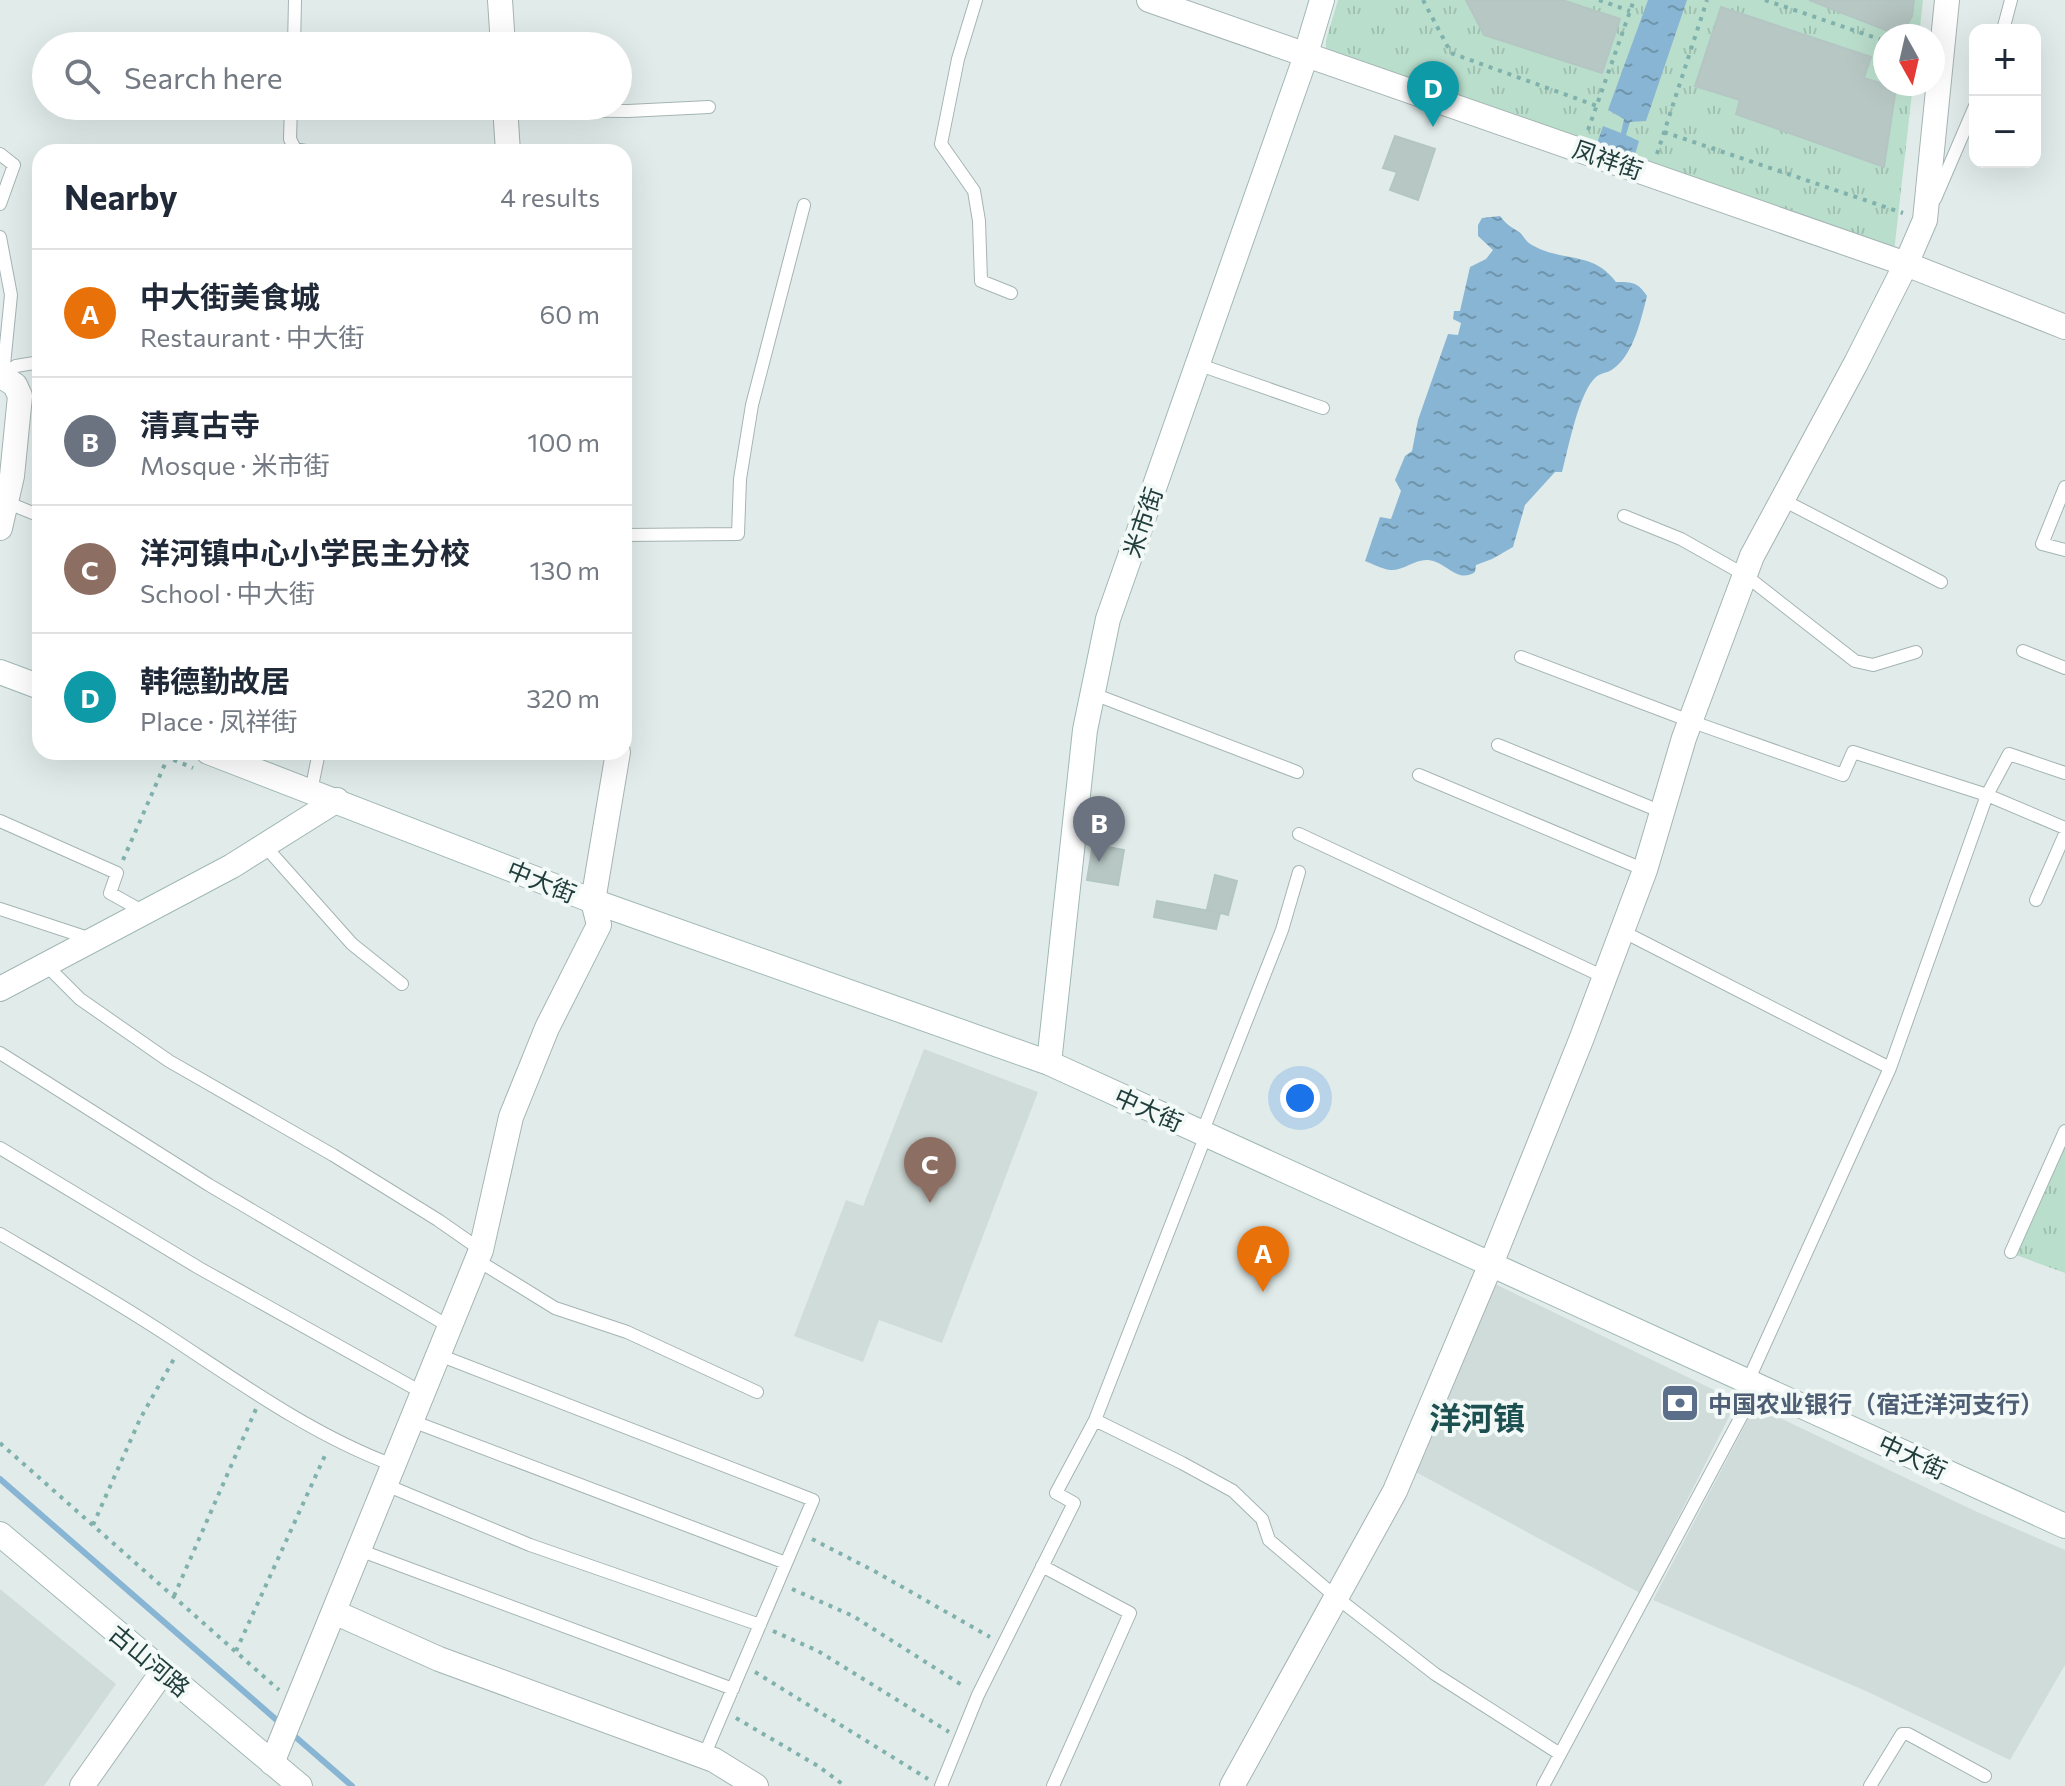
<!DOCTYPE html>
<html lang="en">
<head>
<meta charset="utf-8">
<style>
  body { margin:0; font-family:Commissioner,"Noto Sans SC",sans-serif; background:#f2f2f3; color:#1f2937 }
  .controls { position:absolute; right:24px; top:24px; display:grid; overflow:hidden; border-radius:16px; box-shadow:0 8px 32px #0002 }
  .controls button { width:72px; height:72px; display:grid; place-items:center; padding:0; border:0; border-bottom:2px solid #e0e1e3; background:#fff; color:#1f2937; font:40px sans-serif }
  .compass { position:absolute; left:1873px; top:24px; width:72px; height:72px; border-radius:50%; background:#fff; box-shadow:0 8px 32px #0002; rotate:172deg }
  .you { position:absolute; left:1300px; top:1098px; width:28px; height:28px; margin:-20px; border:6px solid #fff; border-radius:50%; background:#1a73e8; box-shadow:0 0 0 12px #1a73e833 }
  .badge { display:grid; place-items:center; width:52px; height:52px; border-radius:50%; background:#db2777; color:#fff; font-size:26px; font-weight:700 }
  .pin { position:absolute; translate:-50% -66px; filter:drop-shadow(0 2px 4px #0008) }
  .pin::after { content:''; position:absolute; top:42px; width:28px; height:24px; background:inherit; clip-path:polygon(0 0,100% 0,50% 100%) }
  .list { margin:0; padding:0; list-style:none }
  h2 { display:flex; justify-content:space-between; align-items:center; height:104px; margin:0; padding:0 32px; font-size:34px }
  h2 small { font-size:26px; font-weight:400; color:#747a83 }
  .list li { display:grid; grid-template-columns:52px 1fr auto; gap:24px; align-items:center; box-sizing:border-box; height:128px; padding:0 32px; border-top:2px solid #e0e1e3 }
  .list b { display:block; font-size:30px; white-space:nowrap }
  .list p { margin:0; font-size:26px; white-space:nowrap; color:#747a83 }
  .list em { font-size:26px; font-style:normal; color:#747a83 }
  .icon { flex:none; width:44px; height:44px; fill:none; stroke:currentColor; stroke-width:2; stroke-linecap:round; stroke-linejoin:round }
  .map { position:relative; flex:none; width:2065px; height:1786px; overflow:hidden }
  .search { position:absolute; background:#fff; box-shadow:0 8px 32px #0002; left:32px; top:32px; width:600px; height:88px; display:flex; align-items:center; gap:20px; box-sizing:border-box; padding:0 28px; border-radius:44px; color:#747a83; font-size:30px }
  .panel { position:absolute; background:#fff; box-shadow:0 8px 32px #0002; left:32px; top:144px; width:600px; height:616px; border-radius:24px }
  .map>svg:first-child { display:block }
  .built { fill:#d0dcd9 }
  .grass { fill:url(#grass-tufts) }
  .water { fill:url(#water-ripples) }
  .lines { fill:none; stroke-linecap:round; stroke-linejoin:round }
  .stream { stroke:#88b5d3; stroke-width:6 }
  .building { fill:#b7c7c4; stroke:#b4c6c3; stroke-width:2 }
  .lane-casing { stroke:#a4b4b3; stroke-width:14 }
  .street-casing { stroke:#a4b4b3; stroke-width:26 }
  .secondary-casing { stroke:#a0b8b5; stroke-width:26 }
  .path { stroke:#81b1ad; stroke-width:4; stroke-dasharray:4 6; stroke-linecap:butt }
  .lane { stroke:#fff; stroke-width:12 }
  .street { stroke:#fff; stroke-width:24 }
  .secondary { stroke:#fff; stroke-width:24 }
  .labels { text-anchor:middle; dominant-baseline:central; stroke-width:8; stroke-linejoin:round; paint-order:stroke }
  .street-label { font-size:24px; fill:#213e3d; stroke:#f2f9f7 }
  .service-label { font-size:24px; font-weight:bold; fill:#4e5e75; stroke:#f2f9f7; text-anchor:start }
  .district-label { font-size:32px; font-weight:bold; fill:#1d5050; stroke:#f2f9f7 }
</style>
</head>
<body>
<div class="map">
<svg width="2065" height="1786" viewBox="0 0 2065 1786">
  <defs>
    <pattern id="grass-tufts" width="24" height="20" patternUnits="userSpaceOnUse" patternTransform="scale(2)"><rect width="24" height="20" fill="#badecc"/><path d="M3 7l-1-3M5 7V3M7 7l1-3M15 17l-1-3M17 17v-4M19 17l1-3" fill="none" stroke="#a0c0b0"/></pattern>
    <pattern id="water-ripples" width="26" height="14" patternUnits="userSpaceOnUse" patternTransform="scale(2)"><rect width="26" height="14" fill="#88b5d3"/><path d="M2 4q2-2 4 0t4 0M15 11q2-2 4 0t4 0" fill="none" stroke="#6f95ac"/></pattern>
  </defs>
  <rect width="100%" height="100%" fill="#e1ecea"/>
  <path class="built" d="M924,1049L1038,1092L942,1343L879,1320L863,1362L794,1336L846,1200L863,1206Z
    M1495,1284L1737,1401L1640,1593L1412,1470Z
    M1755,1406L1975,1511L2065,1550V1665L2010,1760L1866,1691L1653,1600Z
    M0,1589L116,1684L44,1786H0Z"/>
  <path class="grass" d="M1338,0H1923L1919,36H1885V84H1913L1893,261L1325,64L1326,40Z
    M2065,1147V1273L2016,1255Z"/>
  <path class="water" d="M1648,0H1687L1646,121L1630,122L1626,135L1639,141L1632,165L1594,152L1603,126L1621,133L1624,119L1608,110Z
    M1500,216C1507,225 1510,226 1519,232C1524,236 1526,242 1532,245C1563,263 1592,250 1616,282C1632,282 1638,282 1647,296C1641,319 1634,354 1613,369C1608,373 1600,373 1596,377C1579,391 1568,450 1562,472H1555L1525,505L1513,547L1492,559L1476,565L1475,572C1457,584 1447,562 1428,560C1415,559 1403,571 1390,570C1382,569 1373,564 1365,561L1380,517L1391,519L1401,491L1395,480L1405,456L1412,451L1418,420L1448,334L1458,335L1461,323L1453,319L1454,311H1460L1470,267L1486,259L1493,250L1478,236V225L1482,218Z"/>
  <g class="lines">
    <path class="stream" d="M0,1479L280,1723
      M291,1733L352,1786"/>
  </g>
  <path class="building" d="M1466,0H1562L1620,19L1602,73L1484,35Z
    M1809,0H1914L1912,16L1901,36Z
    M1721,7L1871,57L1864,78L1896,88L1884,167L1736,114L1740,100L1695,86Z
    M1395,136L1435,149L1418,200L1390,190L1397,172L1383,168Z
    M1093,844L1124,850L1118,885L1087,880Z
    M1215,875L1237,881L1228,915L1207,909Z
    M1157,901L1220,913L1216,929L1154,917Z"/>
  <g class="lines">
    <defs>
      <path id="lane" d="M976,0L958,59L941,144L974,191L979,221L981,281L1011,293
        M2003,30L2011,0
        M294,46L295,0
        M291,106L290,139L295,149L311,152
        M505,110L628,111L709,107
        M478,152L508,151
        M0,154L14,165L0,204
        M1935,199L1975,106
        M0,237L11,295L3,375
        M1197,364L1323,408
        M3,375L16,366L40,362
        M2065,487L2042,544L2065,550
        M1783,500L1941,582
        M6,502L40,516
        M1624,516L1681,539L1745,575L1855,661L1873,665L1916,652
        M624,535L738,534L740,479L752,405L804,205
        M2023,651L2065,668
        M1521,657L1690,721L1843,775L1853,752L1987,795L2065,828
        M1091,693L1297,772
        M1498,745L1662,812
        M1419,775L1645,870
        M311,791L319,752
        M0,821L117,873L110,893L144,912
        M1299,834L1604,977
        M264,845L352,944L402,984
        M2036,900L2065,834
        M0,909L91,939
        M1622,931L1890,1068
        M46,965L80,999L169,1061L333,1155L438,1220L481,1250
        M0,1053L209,1185L450,1327
        M1202,1133L1282,930L1299,872
        M0,1148L199,1268L423,1393
        M0,1234C56,1267 112,1299 167,1335C239,1382 312,1435 393,1465
        M2011,1252L2065,1131
        M477,1260L555,1308L627,1332L757,1392
        M439,1355L813,1500L704,1756
        M1748,1381L1890,1068L1987,795L2009,754L2065,773
        M1095,1420L1182,1463L1233,1491L1262,1519L1269,1540L1336,1597L1435,1674L1560,1754
        M412,1421L786,1563
        M386,1485L530,1545L760,1625
        M359,1550L733,1689
        M1042,1566L1130,1613L1053,1786
        M941,1786L978,1695L1074,1503L1056,1493L1095,1420L1206,1135
        M1543,1786L1758,1385
        M1870,1786L1902,1734H1908L1985,1776"/>
      <path id="street" d="M500,0L503,46
        M1149,0L1906,264L2065,327
        M505,106L508,152
        M0,375L15,385L20,396L12,476L0,528
        M334,1612L439,1659L714,1760L756,1786
        M272,1763L481,1250L511,1117L547,1028L599,925L593,901L618,752
        M82,1786L163,1671
        M1232,1786L1395,1491L1491,1264L1581,1040L1645,870L1684,738L1752,556L1856,363L1906,264L1925,220L1947,0"/>
      <path id="secondary" d="M0,672L40,687
        M208,752L593,901L1049,1063L2065,1526
        M0,989L232,866L337,800
        M1049,1063L1085,730L1108,619L1302,67L1322,0
        M0,1534L300,1786"/>
    </defs>
    <use href="#lane" class="lane-casing"/>
    <use href="#street" class="street-casing"/>
    <use href="#secondary" class="secondary-casing"/>
    <path class="path" d="M1423,0L1451,53L1597,106
      M1599,0L1630,11
      M1765,0L1885,41
      M1588,130L1634,0
      M1664,132L1903,213
      M1657,154L1707,0
      M155,752L193,768
      M123,860L168,757
      M0,1443L279,1690
      M93,1525L140,1419L175,1357
      M812,1539L876,1572L990,1637
      M792,1589L853,1616L965,1687
      M174,1596L256,1409
      M773,1631L818,1651L949,1732
      M236,1651L327,1451
      M755,1672L928,1779
      M736,1718L818,1766L845,1786"/>
    <use href="#lane" class="lane"/>
    <use href="#street" class="street"/>
    <use href="#secondary" class="secondary"/>
  </g>
  <defs>
    <symbol id="bank-square" viewBox="-11 -11 22 22"><rect x="-9" y="-9" width="18" height="18" rx="4" fill="#5c6f8a" stroke="#f2f9f7"/><path d="M-6-4H6V4H-6ZM0-2.3a2.3 2.3 0 1 0 0 4.6a2.3 2.3 0 1 0 0-4.6Z" fill="#fff"/></symbol>
  </defs>
  <g fill-rule="evenodd">
    <use href="#bank-square" x="1658" y="1381" width="44" height="44"/>
  </g>
  <g class="labels">
    <g class="street-label">
      <text transform="translate(1608 159) rotate(19)">凤祥街</text>
      <text transform="translate(1142 522) rotate(-71)">米市街</text>
      <text transform="translate(542 881) rotate(22)">中大街</text>
      <text transform="translate(1149 1109) rotate(24)">中大街</text>
      <text transform="translate(1913 1456) rotate(25)">中大街</text>
      <text transform="translate(150 1660) rotate(40)">古山河路</text>
    </g>
    <g class="service-label">
      <text x="1708" y="1403">中国农业银行（宿迁洋河支行）</text>
    </g>
    <g class="district-label">
      <text x="1477" y="1417">洋河镇</text>
    </g>
  </g>
</svg>
<div class="controls">
<button>+</button>
<button>−</button>
</div>
<svg class="compass" viewBox="-18 -18 36 36"><path d="M0-13l5 13h-10z" fill="#e53935"/><path d="M0 13l5-13h-10z" fill="#747a83"/></svg>
<div class="you"></div>
<div class="pin badge" style="left:1263px;top:1292px;background:#e8710a">A</div>
<div class="pin badge" style="left:1099px;top:862px;background:#6b7280">B</div>
<div class="pin badge" style="left:930px;top:1203px;background:#8d6e63">C</div>
<div class="pin badge" style="left:1433px;top:127px;background:#0f9aa8">D</div>
<div class="search"><svg class="icon" aria-label="search" viewBox="0 0 24 24"><circle cx="10" cy="10" r="6"/><path d="M15 15l6 6"/></svg>Search here</div>
<section class="panel">
<h2>Nearby<small>4 results</small></h2>
<ul class="list">
<li><span class="badge" style="background:#e8710a">A</span><div><b>中大街美食城</b><p>Restaurant · 中大街</p></div><em>60 m</em></li>
<li><span class="badge" style="background:#6b7280">B</span><div><b>清真古寺</b><p>Mosque · 米市街</p></div><em>100 m</em></li>
<li><span class="badge" style="background:#8d6e63">C</span><div><b>洋河镇中心小学民主分校</b><p>School · 中大街</p></div><em>130 m</em></li>
<li><span class="badge" style="background:#0f9aa8">D</span><div><b>韩德勤故居</b><p>Place · 凤祥街</p></div><em>320 m</em></li>
</ul>
</section>
</div>
</body>
</html>
